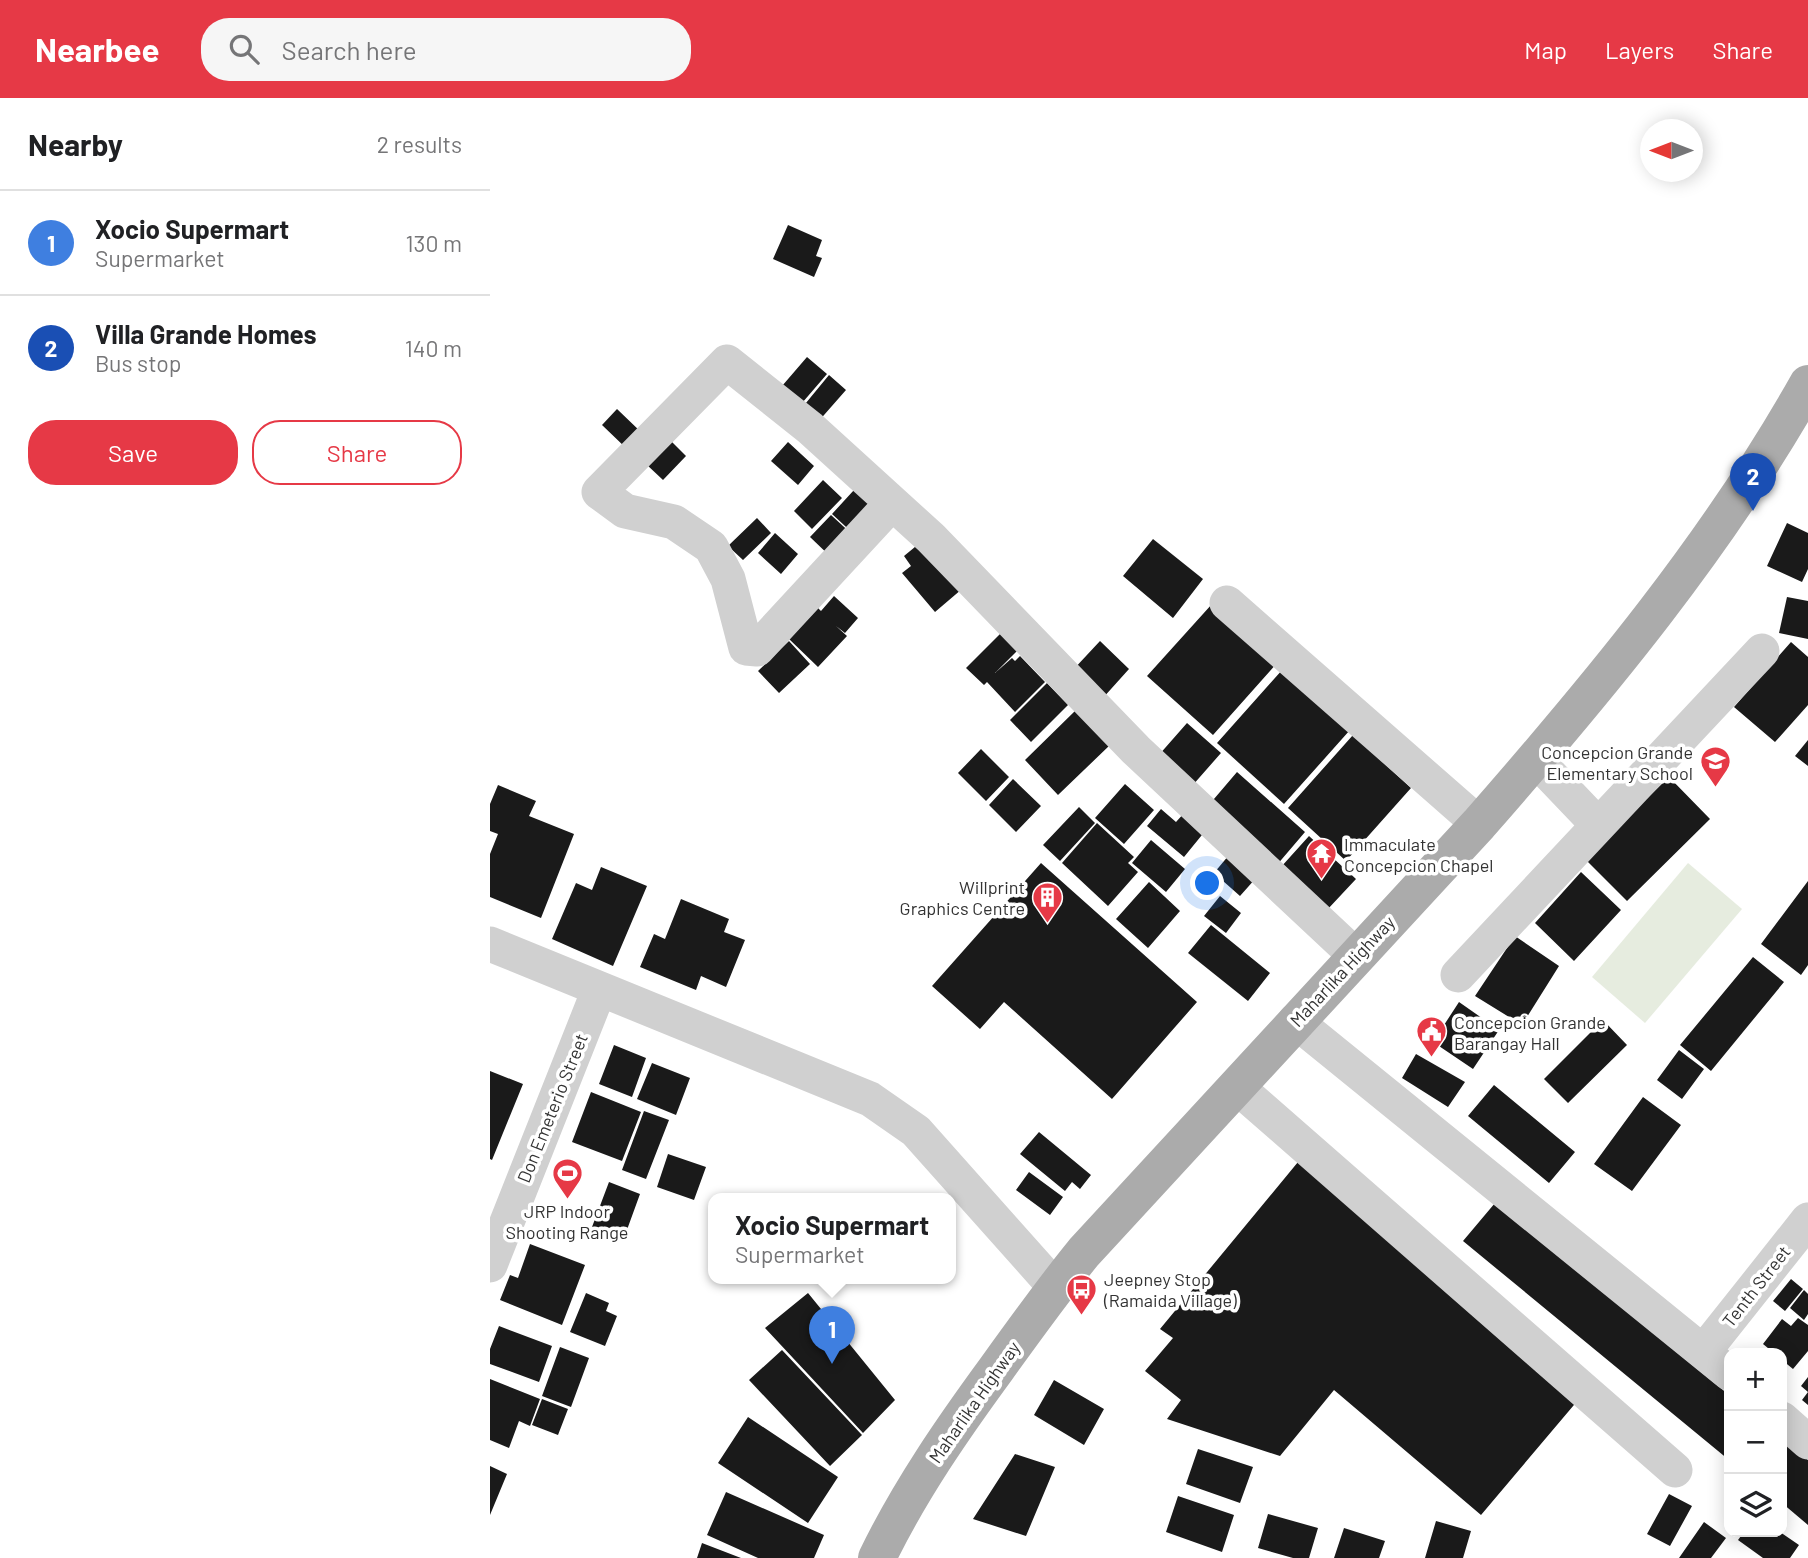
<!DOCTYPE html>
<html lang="en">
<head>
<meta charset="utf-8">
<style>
  body { margin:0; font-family:Barlow,sans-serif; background:#f6f6f6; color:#202124 }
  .controls { position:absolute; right:21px; bottom:21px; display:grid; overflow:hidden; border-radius:14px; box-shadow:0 4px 18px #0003 }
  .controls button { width:63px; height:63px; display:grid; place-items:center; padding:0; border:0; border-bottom:2px solid #e0e0e0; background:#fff; color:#202124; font:35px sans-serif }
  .compass { position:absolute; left:1150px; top:21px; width:63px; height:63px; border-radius:50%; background:#fff; box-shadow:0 4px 18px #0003; rotate:270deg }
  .you { position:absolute; left:718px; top:786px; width:24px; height:24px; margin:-18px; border:5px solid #fff; border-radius:50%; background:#1a73e8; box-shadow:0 0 0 10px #1a73e833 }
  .badge { display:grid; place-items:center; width:46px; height:46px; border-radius:50%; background:#e63946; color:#fff; font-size:23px; font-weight:700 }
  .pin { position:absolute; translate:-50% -58px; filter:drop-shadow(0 2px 4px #0008) }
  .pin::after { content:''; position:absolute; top:37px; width:24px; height:21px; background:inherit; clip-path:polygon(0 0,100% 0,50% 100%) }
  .popup { position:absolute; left:218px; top:1095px; width:248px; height:91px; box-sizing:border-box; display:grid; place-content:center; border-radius:14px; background:#fff; filter:drop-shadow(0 2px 5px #0005); font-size:23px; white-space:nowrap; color:#757577 }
  .popup b { font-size:26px; color:#202124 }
  .popup::after { content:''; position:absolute; left:50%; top:100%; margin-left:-14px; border:14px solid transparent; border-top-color:#fff }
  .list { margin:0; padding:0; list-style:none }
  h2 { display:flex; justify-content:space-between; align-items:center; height:91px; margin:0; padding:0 28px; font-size:30px }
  h2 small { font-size:23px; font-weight:400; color:#757577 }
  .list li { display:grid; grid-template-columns:46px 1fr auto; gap:21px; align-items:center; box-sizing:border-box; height:105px; padding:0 28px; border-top:2px solid #e0e0e0 }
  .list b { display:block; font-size:26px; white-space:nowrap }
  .list p { margin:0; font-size:23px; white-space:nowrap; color:#757577 }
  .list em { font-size:23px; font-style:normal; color:#757577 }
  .actions { display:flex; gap:14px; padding:21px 28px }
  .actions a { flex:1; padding:16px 0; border:2px solid #e63946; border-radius:28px; text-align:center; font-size:24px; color:#e63946 }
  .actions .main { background:#e63946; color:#fff }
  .icon { flex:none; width:38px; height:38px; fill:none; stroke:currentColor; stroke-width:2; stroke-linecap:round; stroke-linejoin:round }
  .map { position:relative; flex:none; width:1318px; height:1460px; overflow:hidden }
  header { display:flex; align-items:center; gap:42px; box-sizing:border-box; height:98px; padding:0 35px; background:#e63946; color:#fff }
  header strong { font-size:33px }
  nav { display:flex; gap:38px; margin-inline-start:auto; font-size:24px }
  .search { width:490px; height:63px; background:#f6f6f6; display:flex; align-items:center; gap:18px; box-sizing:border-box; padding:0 24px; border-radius:28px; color:#757577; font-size:26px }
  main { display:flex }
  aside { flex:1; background:#fff }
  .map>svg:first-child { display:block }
  .pitch { fill:#e6ecdf }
  .building { fill:#1a1a1a }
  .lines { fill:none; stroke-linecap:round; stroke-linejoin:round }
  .minor { stroke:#d0d0d0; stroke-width:35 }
  .major { stroke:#ababab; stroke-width:38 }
  .labels { text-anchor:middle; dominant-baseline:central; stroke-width:7; stroke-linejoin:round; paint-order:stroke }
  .poi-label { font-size:18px; fill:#333; stroke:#fff; text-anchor:start }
  .street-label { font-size:18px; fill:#333; stroke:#fff }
</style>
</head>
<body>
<header>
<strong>Nearbee</strong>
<div class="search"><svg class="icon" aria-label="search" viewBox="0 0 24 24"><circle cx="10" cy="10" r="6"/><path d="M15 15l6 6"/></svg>Search here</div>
<nav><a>Map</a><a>Layers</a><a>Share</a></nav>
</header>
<main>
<aside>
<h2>Nearby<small>2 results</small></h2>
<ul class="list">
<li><span class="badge" style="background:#3f7fe0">1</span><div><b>Xocio Supermart</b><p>Supermarket</p></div><em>130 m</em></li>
<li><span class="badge" style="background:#1a4fb4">2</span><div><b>Villa Grande Homes</b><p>Bus stop</p></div><em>140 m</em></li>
</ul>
<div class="actions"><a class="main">Save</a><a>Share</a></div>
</aside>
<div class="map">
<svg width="1318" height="1460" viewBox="0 0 1318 1460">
  <rect width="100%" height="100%" fill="#fff"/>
  <path class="pitch" d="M1198,765L1252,811L1155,925L1102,879Z"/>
  <path class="building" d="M298,127L332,142L326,158L332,160L324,179L283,161Z
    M317,259L337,276L306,312L286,295Z
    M339,277L356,292L327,325L311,311Z
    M127,311L152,335L137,351L112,327Z
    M179,341L196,358L173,382L156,366Z
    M298,344L324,368L308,387L281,363Z
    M333,382L352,400L322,431L304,413Z
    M364,392L390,415L368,440L342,416Z
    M341,417L365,439L344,462L320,439Z
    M267,420L281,435L253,462L238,448Z
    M1297,425L1318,435V471L1312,484L1277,468Z
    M285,435L308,456L291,476L268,455Z
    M663,441L713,481L683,520L633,478Z
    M431,444L472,491L445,514L412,475L421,468L414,458Z
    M344,498L368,520L355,535L346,528L357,538L328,569L299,541L328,510L331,513Z
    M1297,499L1318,503V541L1289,535Z
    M722,506L787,565L723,637L657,578Z
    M511,535L528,552L505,575L522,560L525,563L530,558L555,584L525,614L497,584L494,587L476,570Z
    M299,543L320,566L289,595L268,573Z
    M610,543L639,571L612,601L582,573Z
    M1301,544L1318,559V607L1285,644L1244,609Z
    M793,571L860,632L794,706L727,645Z
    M557,585L578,607L541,644L520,622Z
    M586,612L620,647L568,697L535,662Z
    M697,625L731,655L702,688L668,658Z
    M863,637L921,690L856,763L798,710Z
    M1318,642V668L1305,658Z
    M491,651L519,679L496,703L468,675Z
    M747,674L815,734L786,768L718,708Z
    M1179,679L1220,721L1137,803L1095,761Z
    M523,681L551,708L526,734L499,707Z
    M635,686L664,712L634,746L605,720Z
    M8,687L46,703L39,718L84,736L51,820L0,799V756L8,736L0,733V706Z
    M589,709L605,725L570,763L553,747Z
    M671,711L686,724L695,714L716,732L694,759L657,728Z
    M607,725L644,759L638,765L648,774L618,808L572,765Z
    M819,738L866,781L837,812L791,769Z
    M661,742L695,771L676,794L642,765Z
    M739,757L766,780L750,798L724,775Z
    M551,765L707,904L622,1001L514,904L490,931L442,888Z
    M111,769L157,788L123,868L62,841L86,785L102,792Z
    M1091,774L1131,812L1084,863L1045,825Z
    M1318,783V867L1311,877L1271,846Z
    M659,784L690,813L658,850L626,821Z
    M730,798L751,815L736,835L714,818Z
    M191,801L239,821L234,834L255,842L236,889L211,878L206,892L150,869L164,836L175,841Z
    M721,827L780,875L758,903L698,855Z
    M1025,838L1069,868L1032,927L985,898Z
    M1263,859L1294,884L1221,973L1190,947Z
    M969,904L1009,932L983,971L943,944Z
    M1113,922L1137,947L1078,1005L1054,981Z
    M124,947L156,960L142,999L109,986Z
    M1189,952L1214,971L1192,1001L1167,982Z
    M926,956L975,984L958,1009L912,980Z
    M162,965L200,980L186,1017L147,1001Z
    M0,973L33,986L2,1062L0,1061Z
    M1004,987L1085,1054L1059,1085L978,1018Z
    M101,994L151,1014L132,1063L82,1044Z
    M1153,999L1191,1027L1142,1093L1104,1066Z
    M154,1013L179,1022L156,1081L132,1072Z
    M549,1034L601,1077L590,1091L582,1084L575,1093L530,1056Z
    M178,1056L216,1069L204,1102L167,1089Z
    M808,1064L1089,1301L991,1417L844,1292L790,1358L677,1321L691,1302L655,1273L683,1240L670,1231Z
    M539,1074L573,1099L560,1117L526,1092Z
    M119,1084L150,1096L134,1140L102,1129Z
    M1005,1105L1239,1297V1362L973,1143Z
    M40,1146L95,1167L72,1227L10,1202L20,1177L28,1180Z
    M1301,1181L1313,1191L1295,1213L1283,1203Z
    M1314,1192L1318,1196V1216L1314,1222L1300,1210Z
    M96,1195L119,1205L116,1213L127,1218L115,1248L80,1234Z
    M318,1195L405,1302L373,1335L275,1230Z
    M1308,1220L1318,1227V1253L1303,1271L1292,1262V1255H1284L1273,1246L1292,1221L1301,1228Z
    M9,1228L62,1248L49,1284L0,1266V1251Z
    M70,1249L99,1260L81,1309L52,1298Z
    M292,1252L372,1337L340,1368L259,1282Z
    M1318,1279V1307L1312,1302L1318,1294L1311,1288Z
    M0,1281L50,1301L40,1328L29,1323L19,1350L0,1342Z
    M564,1282L614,1311L594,1347L544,1317Z
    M52,1301L78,1311L68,1337L42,1327Z
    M258,1319L348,1379L318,1425L228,1365Z
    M1292,1340L1318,1362V1427L1292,1405Z
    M708,1351L763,1369L750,1405L696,1386Z
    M525,1356L565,1369L536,1438L483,1421Z
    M0,1368L17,1376L0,1417Z
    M236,1394L334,1437L324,1460H268L217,1437Z
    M1179,1396L1202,1408L1180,1448L1157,1436Z
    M688,1398L744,1417L732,1454L676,1434Z
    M778,1416L828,1430L819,1460H803L768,1450Z
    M946,1423L981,1433L973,1460H935Z
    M1214,1424L1236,1440L1221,1460H1189Z
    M854,1430L895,1443L889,1460H844Z
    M1254,1434H1290L1309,1447L1300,1460H1273L1248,1442Z
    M212,1445L251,1460H207Z"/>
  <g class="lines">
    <path class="minor" d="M402,405L267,551L256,550L238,481L221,449L184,424L135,413L109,394L237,264L320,330L441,440L646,652L866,858
      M737,505L989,726
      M1045,661L1108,727
      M0,846L380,1001L426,1033L565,1189
      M968,877L1272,553
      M805,923L1239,1275
      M747,989L1185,1372
      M0,1167L109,892
      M1214,1253L1318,1122
      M1292,1321L1318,1344"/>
    <path class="major" d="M387,1460C420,1392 463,1330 507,1270C535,1231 563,1192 594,1154L989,726C1109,589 1228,446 1318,286"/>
  </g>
  <defs>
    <symbol id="school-pin" viewBox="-11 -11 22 30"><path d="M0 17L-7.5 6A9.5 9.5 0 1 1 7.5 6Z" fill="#e63946" stroke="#fff"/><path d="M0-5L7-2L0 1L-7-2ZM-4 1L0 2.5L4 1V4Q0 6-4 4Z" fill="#fff"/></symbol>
    <symbol id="temple-pin" viewBox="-11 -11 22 30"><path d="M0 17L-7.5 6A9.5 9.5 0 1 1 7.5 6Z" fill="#e63946" stroke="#fff"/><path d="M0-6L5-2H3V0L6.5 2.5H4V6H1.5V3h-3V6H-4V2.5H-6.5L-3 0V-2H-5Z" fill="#fff"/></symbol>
    <symbol id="building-pin" viewBox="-11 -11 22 30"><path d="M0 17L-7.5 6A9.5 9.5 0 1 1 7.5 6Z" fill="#e63946" stroke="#fff"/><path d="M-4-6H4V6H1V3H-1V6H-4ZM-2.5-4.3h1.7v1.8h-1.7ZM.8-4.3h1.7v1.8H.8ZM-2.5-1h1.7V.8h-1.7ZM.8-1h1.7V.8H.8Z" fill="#fff"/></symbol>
    <symbol id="civic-pin" viewBox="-11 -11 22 30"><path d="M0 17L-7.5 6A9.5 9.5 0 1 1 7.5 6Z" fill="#e63946" stroke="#fff"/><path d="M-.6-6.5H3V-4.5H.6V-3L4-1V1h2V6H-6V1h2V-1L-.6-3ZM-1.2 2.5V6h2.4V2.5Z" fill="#fff"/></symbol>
    <symbol id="stadium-pin" viewBox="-11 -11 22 30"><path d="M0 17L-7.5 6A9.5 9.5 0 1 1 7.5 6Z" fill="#e63946" stroke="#fff"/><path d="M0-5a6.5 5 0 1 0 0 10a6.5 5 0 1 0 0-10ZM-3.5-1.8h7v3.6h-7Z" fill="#fff"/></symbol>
    <symbol id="bus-pin" viewBox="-11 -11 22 30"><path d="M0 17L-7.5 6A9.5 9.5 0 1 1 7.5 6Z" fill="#e63946" stroke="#fff"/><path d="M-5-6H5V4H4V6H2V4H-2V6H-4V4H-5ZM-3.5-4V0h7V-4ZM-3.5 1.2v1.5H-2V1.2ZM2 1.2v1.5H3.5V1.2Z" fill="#fff"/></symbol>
  </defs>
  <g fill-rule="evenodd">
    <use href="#school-pin" x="1208" y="646" width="35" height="47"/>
    <use href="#temple-pin" x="814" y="738" width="35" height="47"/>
    <use href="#building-pin" x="540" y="782" width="35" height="47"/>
    <use href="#civic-pin" x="924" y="916" width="35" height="47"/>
    <use href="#stadium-pin" x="60" y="1058" width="35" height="47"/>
    <use href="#bus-pin" x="574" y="1174" width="35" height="47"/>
  </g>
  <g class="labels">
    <g class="poi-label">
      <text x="1203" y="654" text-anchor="end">Concepcion Grande<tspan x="1203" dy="21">Elementary School</tspan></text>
      <text x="854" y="746">Immaculate<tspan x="854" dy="21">Concepcion Chapel</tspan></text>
      <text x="535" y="789" text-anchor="end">Willprint<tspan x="535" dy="21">Graphics Centre</tspan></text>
      <text x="964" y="924">Concepcion Grande<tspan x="964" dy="21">Barangay Hall</tspan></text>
      <text x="77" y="1113" text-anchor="middle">JRP Indoor<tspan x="77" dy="21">Shooting Range</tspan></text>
      <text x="614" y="1181">Jeepney Stop<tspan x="614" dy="21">(Ramaida Village)</tspan></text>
    </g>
    <g class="street-label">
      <text transform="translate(852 873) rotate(-47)">Maharlika Highway</text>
      <text transform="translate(62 1010) rotate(-68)">Don Emeterio Street</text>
      <text transform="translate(1266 1188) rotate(-52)">Tenth Street</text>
      <text transform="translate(484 1304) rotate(-55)">Maharlika Highway</text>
    </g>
  </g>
</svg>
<div class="controls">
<button>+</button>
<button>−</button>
<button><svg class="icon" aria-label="layers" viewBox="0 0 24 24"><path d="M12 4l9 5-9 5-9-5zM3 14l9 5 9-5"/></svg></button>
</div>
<svg class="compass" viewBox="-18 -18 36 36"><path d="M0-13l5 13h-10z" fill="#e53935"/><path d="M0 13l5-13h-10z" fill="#757577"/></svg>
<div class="you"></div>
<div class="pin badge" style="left:342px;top:1266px;background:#3f7fe0">1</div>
<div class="popup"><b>Xocio Supermart</b>Supermarket</div>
<div class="pin badge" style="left:1263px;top:413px;background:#1a4fb4">2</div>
</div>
</main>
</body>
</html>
